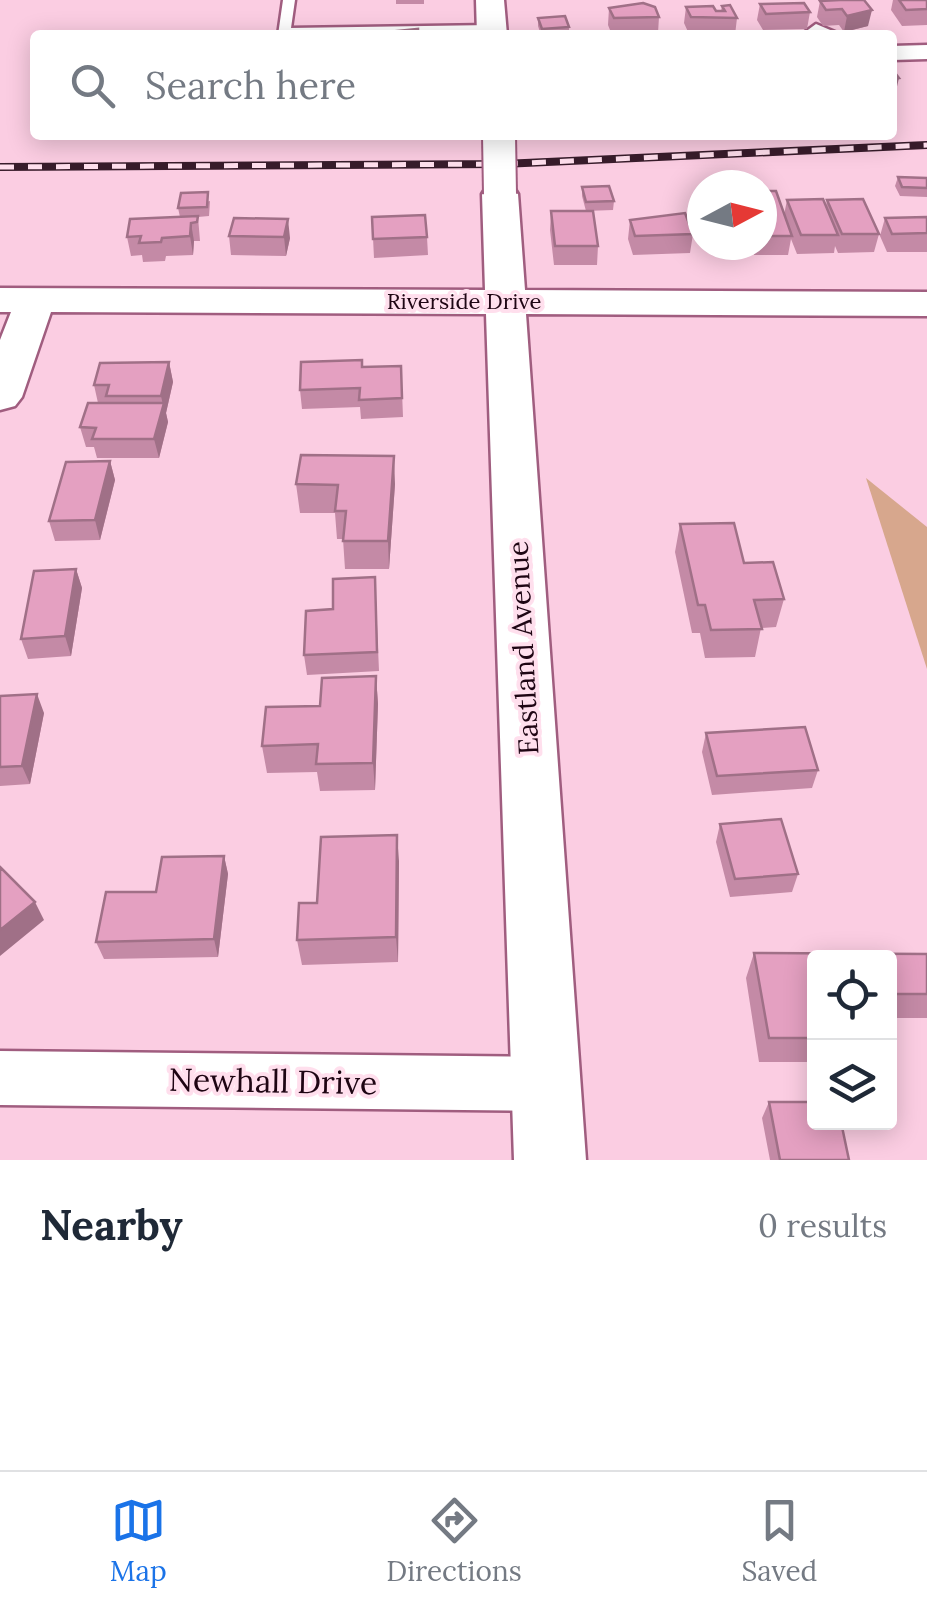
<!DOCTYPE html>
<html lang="en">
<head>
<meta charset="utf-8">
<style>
  body { margin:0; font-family:Lora,serif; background:#f6f6f7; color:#1f2937 }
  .controls { position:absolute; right:30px; bottom:30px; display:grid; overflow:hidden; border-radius:10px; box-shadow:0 5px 25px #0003 }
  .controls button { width:90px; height:90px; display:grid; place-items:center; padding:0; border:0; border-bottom:2px solid #e0e1e3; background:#fff; color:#1f2937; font:50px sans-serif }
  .compass { position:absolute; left:687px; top:170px; width:90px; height:90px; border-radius:50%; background:#fff; box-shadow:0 5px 25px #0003; rotate:83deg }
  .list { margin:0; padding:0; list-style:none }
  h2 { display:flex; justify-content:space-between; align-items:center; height:130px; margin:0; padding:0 40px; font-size:42px }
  h2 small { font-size:32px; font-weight:400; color:#747a83 }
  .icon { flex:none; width:55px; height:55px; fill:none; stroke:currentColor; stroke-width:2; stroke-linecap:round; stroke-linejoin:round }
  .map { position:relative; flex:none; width:927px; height:1160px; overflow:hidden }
  .search { position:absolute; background:#fff; box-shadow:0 5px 25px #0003; left:30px; right:30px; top:30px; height:110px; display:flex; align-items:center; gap:25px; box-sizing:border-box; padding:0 35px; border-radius:10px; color:#747a83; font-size:38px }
  .sheet { height:310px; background:#fff }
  nav { display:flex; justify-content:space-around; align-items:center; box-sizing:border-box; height:140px; border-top:2px solid #e0e1e3; background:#fff; font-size:28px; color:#747a83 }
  nav a { display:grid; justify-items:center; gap:5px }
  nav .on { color:#1a73e8 }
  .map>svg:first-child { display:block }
  .green { fill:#d7a78d }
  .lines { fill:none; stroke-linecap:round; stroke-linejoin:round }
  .service-casing { stroke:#a05d7f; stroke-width:5 }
  .minor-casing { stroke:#a05d7f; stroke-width:5 }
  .tertiary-casing { stroke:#a05d7f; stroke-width:5 }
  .service { fill:#fff; fill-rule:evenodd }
  .minor { fill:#fff; fill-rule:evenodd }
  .tertiary { fill:#fff; fill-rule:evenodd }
  .rail-casing { stroke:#381c2b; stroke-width:8 }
  .rail { stroke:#ffdfed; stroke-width:5; stroke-dasharray:14; stroke-linecap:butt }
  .tertiary-bridge-casing { stroke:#a05d7f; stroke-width:36; stroke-linecap:butt }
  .tertiary-bridge { stroke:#fff; stroke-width:32 }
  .wall { fill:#c48aa6 }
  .shaded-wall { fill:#a07087 }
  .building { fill:#e4a0c1; stroke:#a07087; stroke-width:2.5 }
  .labels { text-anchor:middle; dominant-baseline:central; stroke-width:8; stroke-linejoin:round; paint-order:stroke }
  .far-street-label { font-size:22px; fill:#1e0513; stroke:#ffdfed }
  .street-label { font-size:28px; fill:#1e0513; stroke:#ffdfed }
  .near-street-label { font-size:32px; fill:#1e0513; stroke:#ffdfed }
</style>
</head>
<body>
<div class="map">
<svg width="927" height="1160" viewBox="0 0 927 1160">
  <rect width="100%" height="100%" fill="#fbcde2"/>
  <path class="green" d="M866,478L927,527V669Z"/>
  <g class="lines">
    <defs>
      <path id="service" d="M283,0H295L290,35H278Z
        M816,24L835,32L837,35H801Z"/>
      <path id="minor" d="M492,25L500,27L502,35H278L290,28Z
        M927,45V59L892,60V46Z
        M0,1051L546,1057L565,1065L574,1084L565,1103L546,1111L0,1105Z"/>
      <path id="tertiary" d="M476,0H504L507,35H477Z
        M500,183L513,186L518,194L525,290L927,292V316L526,314L586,1160H514L486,314L51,312L22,397L15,406L0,410V340L11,312H0V288L485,290L482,194L487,186Z"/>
    </defs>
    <use href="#service" class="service-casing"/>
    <use href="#minor" class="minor-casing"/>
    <use href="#tertiary" class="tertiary-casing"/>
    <use href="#service" class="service"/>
    <use href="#minor" class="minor"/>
    <use href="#tertiary" class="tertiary"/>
    <defs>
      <path id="rail" d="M0,167L502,164L927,145"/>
    </defs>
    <use href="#rail" class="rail-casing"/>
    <use href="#rail" class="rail"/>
    <defs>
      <path id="tertiary-bridge" d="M499,135L500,194"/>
    </defs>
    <use href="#tertiary-bridge" class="tertiary-bridge-casing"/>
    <use href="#tertiary-bridge" class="tertiary-bridge"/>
  </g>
  <path class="wall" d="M396,0H424V4H396Z
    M864,0L868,26L844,32L839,25L823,26L817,17L820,1Z
    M893,0H927V25L902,26L891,10Z
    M760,4L810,12L807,29L763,30L757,20Z
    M722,6L737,18L735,35L689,34L684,23L686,7L721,11Z
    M609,8L659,17L658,33L612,35L608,25Z
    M538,18L569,27V35H541L538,26Z
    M898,177L927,178V197L900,196L895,186Z
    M582,187L614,201L613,210L586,211L582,196Z
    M762,191L784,215L787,200L826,206L827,200L879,234L874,252L838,253L835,246L834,253L797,254L791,239L788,255H754L751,245H762Z
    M210,201L209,216L198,217L200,241H194L193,255L166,256L165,261L143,262L142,255L131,256L127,237L180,217L178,208Z
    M551,211L598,246L597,265H554L550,230Z
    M372,217L427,237L428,255L374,258Z
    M927,217V252H887L880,236L885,218Z
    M630,220L693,234L690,253L633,255L628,239Z
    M229,236L290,238L286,256L231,255Z
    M719,245H748L747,255L722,256Z
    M169,362L173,382L166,413L168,422L159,458H97L94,447H86L80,427L98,403L94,385Z
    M401,366L403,417L361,419L360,407L302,409L300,390Z
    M110,461L115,480L100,540L55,541L49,521Z
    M296,484H395L389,569H345L343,539H337L335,513H300Z
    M680,524L744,563L784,599L776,627L761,628L755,657L705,658L700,633H692L675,552Z
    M76,569L82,588L71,656L28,659L21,639Z
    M375,577L379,671L307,675L304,655L333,609Z
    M376,676L378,704L375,790L320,791L317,772L267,773L262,746L320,706Z
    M0,696L44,713L30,784L0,786Z
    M706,733L818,770L812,788L712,795L702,752Z
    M720,824L798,874L792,892L730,897L716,842Z
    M224,856L228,874L218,957L104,959L96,942Z
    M399,861L398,962L302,965L297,940L317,903Z
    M754,953L927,954V1018H890V958H814V1062H759L746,978Z
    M769,1102L849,1160H770L762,1118Z"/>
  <path class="shaded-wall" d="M872,10L868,26L844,32L847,16Z
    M899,78L895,95L892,96V79Z
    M288,219L290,238L286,256L284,237Z
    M191,223L194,241L193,255L190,236Z
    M169,362L173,382L166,413L168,422L159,458L154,439L163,405L161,396Z
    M394,456L395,484L389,569L388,541Z
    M110,461L115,480L100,540L95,520Z
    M76,569L82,588L71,656L65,636Z
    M376,676L378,704L375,790L373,763Z
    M37,694L44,713L30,784L22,766Z
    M397,835L399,861L398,962L396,937Z
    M224,856L228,874L218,957L214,939Z
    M35,902L44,920L0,956V930Z"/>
  <path class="building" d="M840,0H864L872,10L847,16L842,9L826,10L820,1Z
    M899,0H927V9L906,10Z
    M643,3L655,7L659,17L614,18L609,8Z
    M804,3L810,12L766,14L760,4Z
    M730,5L737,18L691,17L686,7L713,6L716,11H725L722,6Z
    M565,16L569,27L542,29L538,18Z
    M418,29V35H369V34Z
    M892,69L899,78L892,79Z
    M898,177L927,178V188L902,187Z
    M609,186L614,201L586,202L582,187Z
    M762,191H776L792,236H762Z
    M208,192L207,207L178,208L181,193Z
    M823,199L838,235H801L787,200Z
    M863,199L879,234H842L827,200Z
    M551,211H593L598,246H555Z
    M685,213L693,234L635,236L630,220Z
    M425,215L427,237L373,239L372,217Z
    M198,216L197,222L191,223L190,236L162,238L161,242L139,243L141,236L127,237L130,219Z
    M927,217V233L892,234L885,218Z
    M234,218L288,219L284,237L229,236Z
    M362,360V367L401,366L402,398L359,400L360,388L300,390L301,362Z
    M169,362L161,396H106L109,385H94L100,363Z
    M88,403H164L154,439H92L96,428L80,427Z
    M301,455L394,456L388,541H343L346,511H335L338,485L296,484Z
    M110,461L95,520L49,521L66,462Z
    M734,523L744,563L773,562L784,599L754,600L762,629L711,630L705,605H698L680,524Z
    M76,569L65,636L21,639L34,571Z
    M375,577L377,652L304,655L306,611L333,609V579Z
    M376,676L373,763L316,764L318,744L262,746L266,707L320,706L322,678Z
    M37,694L22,766L0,767V696Z
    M805,727L818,770L717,776L706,733Z
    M781,819L798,874L735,879L720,824Z
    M397,835L396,937L297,940L299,903H317L321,837Z
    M224,856L214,939L96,942L106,892H156L162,857Z
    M0,867L35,902L0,930Z
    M754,953L927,954V994H890V958H814V1038H769Z
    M769,1102H814V1122H841L849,1160H780Z"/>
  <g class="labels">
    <g class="far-street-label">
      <text x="464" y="301">Riverside Drive</text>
    </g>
    <g class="street-label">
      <text transform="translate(523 648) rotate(-93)">Eastland Avenue</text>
    </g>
    <g class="near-street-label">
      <text transform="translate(273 1081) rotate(1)">Newhall Drive</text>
    </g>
  </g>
</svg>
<div class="controls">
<button><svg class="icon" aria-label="locate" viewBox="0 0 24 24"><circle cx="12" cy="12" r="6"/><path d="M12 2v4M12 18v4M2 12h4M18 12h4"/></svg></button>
<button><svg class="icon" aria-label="layers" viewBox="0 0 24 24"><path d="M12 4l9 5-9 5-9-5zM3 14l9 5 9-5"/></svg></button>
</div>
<svg class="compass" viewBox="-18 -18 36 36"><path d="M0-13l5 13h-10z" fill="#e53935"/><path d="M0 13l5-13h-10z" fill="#747a83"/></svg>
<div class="search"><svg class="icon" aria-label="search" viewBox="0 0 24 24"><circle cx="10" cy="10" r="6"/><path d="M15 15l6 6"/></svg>Search here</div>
</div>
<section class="sheet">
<h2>Nearby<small>0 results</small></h2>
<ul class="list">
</ul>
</section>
<nav>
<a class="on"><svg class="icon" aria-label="map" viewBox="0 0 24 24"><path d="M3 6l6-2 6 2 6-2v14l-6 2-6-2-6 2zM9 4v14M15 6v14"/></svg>Map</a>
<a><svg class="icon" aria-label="directions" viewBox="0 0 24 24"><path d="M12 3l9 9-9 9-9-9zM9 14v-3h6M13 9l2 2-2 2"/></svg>Directions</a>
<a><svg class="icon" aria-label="saved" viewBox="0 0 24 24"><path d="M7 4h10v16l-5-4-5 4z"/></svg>Saved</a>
</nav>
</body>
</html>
